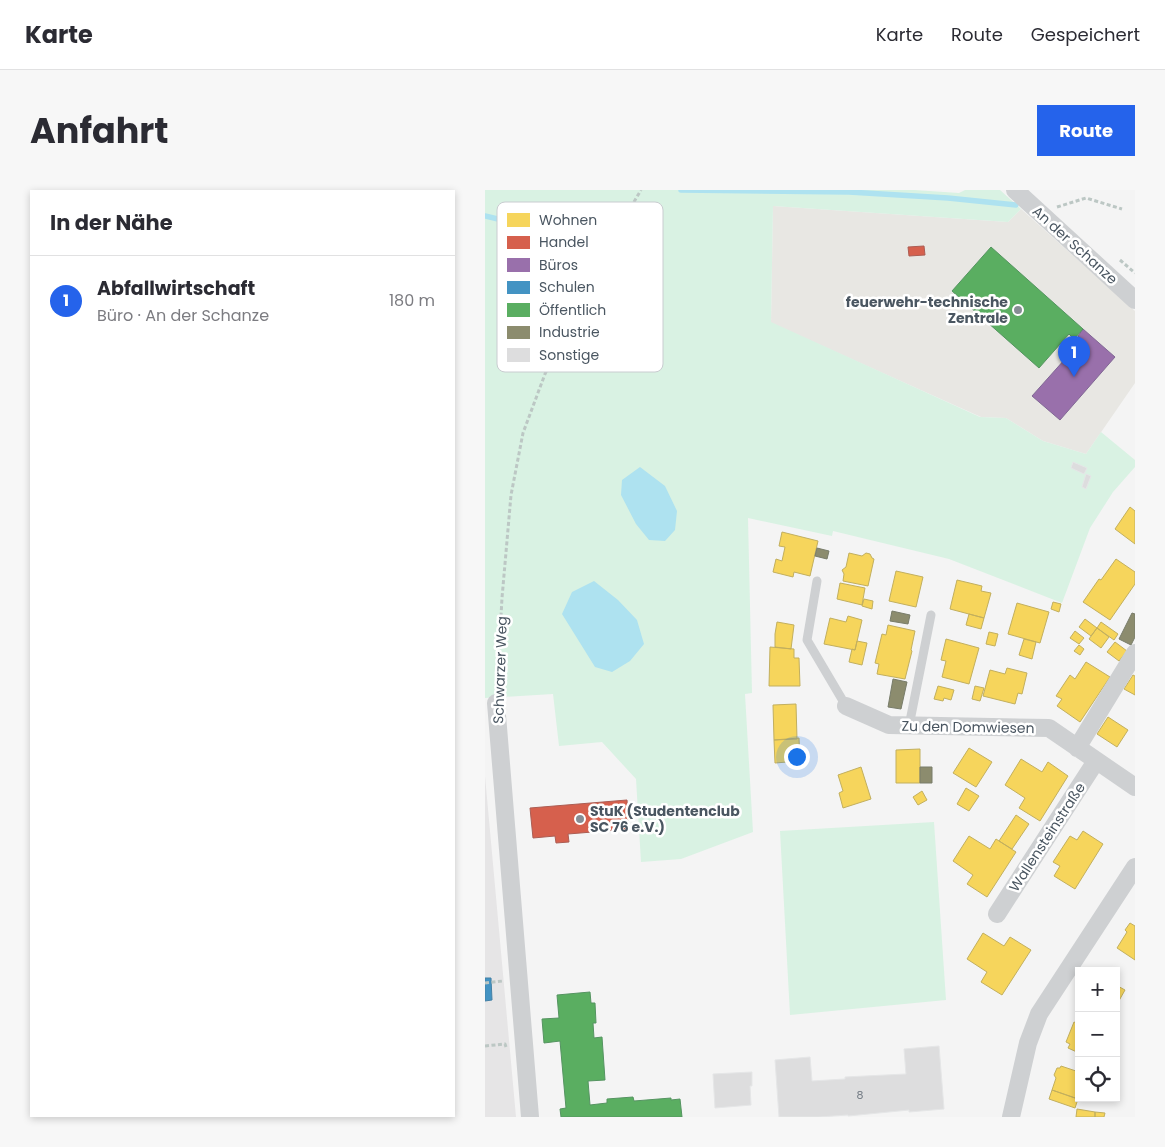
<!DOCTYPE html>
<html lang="de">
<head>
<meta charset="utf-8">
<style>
  body { margin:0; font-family:Poppins,sans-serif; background:#f7f7f7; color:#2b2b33 }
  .controls { position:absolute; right:15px; bottom:15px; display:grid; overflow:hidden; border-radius:0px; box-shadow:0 2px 8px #0003 }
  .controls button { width:45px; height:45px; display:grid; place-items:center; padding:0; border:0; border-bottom:1px solid #e1e1e2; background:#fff; color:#2b2b33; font:25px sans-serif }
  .you { position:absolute; left:311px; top:566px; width:18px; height:18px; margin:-12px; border:4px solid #fff; border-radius:50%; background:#1a73e8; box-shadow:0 0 0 8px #1a73e833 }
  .badge { display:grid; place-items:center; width:32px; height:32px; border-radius:50%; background:#2563eb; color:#fff; font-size:16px; font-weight:700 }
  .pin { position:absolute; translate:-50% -41px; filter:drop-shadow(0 1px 2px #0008) }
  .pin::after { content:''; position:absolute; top:26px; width:18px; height:15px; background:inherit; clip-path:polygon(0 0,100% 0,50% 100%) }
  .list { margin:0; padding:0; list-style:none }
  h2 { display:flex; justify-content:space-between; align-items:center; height:65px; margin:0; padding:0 20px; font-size:21px }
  h2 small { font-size:16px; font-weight:400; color:#7c7c81 }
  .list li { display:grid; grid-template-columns:32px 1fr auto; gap:15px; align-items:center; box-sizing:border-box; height:90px; padding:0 20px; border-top:1px solid #e1e1e2 }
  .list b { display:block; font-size:19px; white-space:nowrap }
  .list p { margin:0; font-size:16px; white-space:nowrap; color:#7c7c81 }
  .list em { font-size:16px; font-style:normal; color:#7c7c81 }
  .icon { flex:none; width:28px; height:28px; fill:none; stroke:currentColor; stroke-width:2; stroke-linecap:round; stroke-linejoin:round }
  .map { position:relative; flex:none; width:650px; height:927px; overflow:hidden; border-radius:0px }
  header { display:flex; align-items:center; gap:30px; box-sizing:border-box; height:70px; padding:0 25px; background:#fff; border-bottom:1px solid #e1e1e2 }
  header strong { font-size:24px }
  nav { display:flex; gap:28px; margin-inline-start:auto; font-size:18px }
  .intro { display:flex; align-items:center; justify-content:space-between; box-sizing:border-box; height:120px; padding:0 30px }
  h1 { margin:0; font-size:35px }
  .button { padding:12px 22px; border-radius:0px; background:#2563eb; color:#fff; font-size:18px; font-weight:700 }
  main { display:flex; gap:30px; padding:0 30px }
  aside { flex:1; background:#fff; border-radius:0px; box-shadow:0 2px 8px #0003 }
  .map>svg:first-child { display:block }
  .commercial { fill:#e8e7e3 }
  .education { fill:#e6e5e6 }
  .green { fill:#d9f2e3 }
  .water { fill:#aee2f0 }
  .homes { fill:#f6d55c; stroke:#c2af5e }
  .shops { fill:#d6604d; stroke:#ac5d53 }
  .offices { fill:#9970ab; stroke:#816895 }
  .schools { fill:#4393c3; stroke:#4581a6 }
  .public { fill:#5aae61; stroke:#559461 }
  .industry { fill:#8c8c6e; stroke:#787c6a }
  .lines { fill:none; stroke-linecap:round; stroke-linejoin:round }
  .stream { stroke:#aee2f0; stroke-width:5.5 }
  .building { fill:#ddddde; stroke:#e5e6e7 }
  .path { stroke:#bcc7c4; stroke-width:3; stroke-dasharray:4 2.5; stroke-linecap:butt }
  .service { stroke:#ced0d2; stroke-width:9 }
  .minor { stroke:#ced0d2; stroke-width:18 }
  .poi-dot { fill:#868d94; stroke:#fff; stroke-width:2 }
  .labels { text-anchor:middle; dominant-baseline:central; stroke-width:5; stroke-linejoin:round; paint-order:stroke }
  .number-label { font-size:11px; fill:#707881 }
  .street-label { font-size:14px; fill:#4a5661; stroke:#fff }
  .poi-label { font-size:14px; font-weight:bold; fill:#4a5661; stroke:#fff; text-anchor:end }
  .key { fill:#fff; stroke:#c9ccd0; stroke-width:1 }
  .key-label { font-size:14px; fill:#4a5661 }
</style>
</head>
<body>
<header>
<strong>Karte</strong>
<nav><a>Karte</a><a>Route</a><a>Gespeichert</a></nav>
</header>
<div class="intro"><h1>Anfahrt</h1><a class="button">Route</a></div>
<main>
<aside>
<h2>In der Nähe<small></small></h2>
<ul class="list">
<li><span class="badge">1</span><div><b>Abfallwirtschaft</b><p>Büro · An der Schanze</p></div><em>180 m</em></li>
</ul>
</aside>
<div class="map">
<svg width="650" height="927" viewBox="0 0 650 927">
  <rect width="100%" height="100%" fill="#f4f4f4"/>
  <path class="commercial" d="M288,16L523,32L536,19L650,121V193L601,264L558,251L521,228L496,227L286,133Z"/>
  <path class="education" d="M0,586L31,927H0Z"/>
  <path class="green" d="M0,0H429L474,3L480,0H515L536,19L523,32L288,16L286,132L495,227L521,228L558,251L601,264L616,242L650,270V277L628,302L605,338L577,413L464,369L348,341L347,346L263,328L267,503L260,504L268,642L196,669L156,672L151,589L117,552L74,556L68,504L0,508Z
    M449,632L461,810L305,825L295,641Z"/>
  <path class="water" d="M155,277L180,296L192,321L190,340L180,351L164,350L151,334L136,305L137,290Z
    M109,391L133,410L152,430L159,454L145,471L127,482L110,477L77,424L87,402Z"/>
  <path class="homes" d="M645,317L650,321V354L630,339Z
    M297,342L333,351L325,386L309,382L308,387L288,382L291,369L297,371L300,357L294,356Z
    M364,363L377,366L381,363L385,364L387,368L389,369L383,396L358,391L359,384L357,380L361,377Z
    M631,369L650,382V394L625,430L598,412L614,389L616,390Z
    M411,381L438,387L431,417L404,411Z
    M472,390L497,396L496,401L506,403L499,428L465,419Z
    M355,393L380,398L377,415L352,409Z
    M379,409L388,411L387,419L377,416Z
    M568,412L576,414L574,422L566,419Z
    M532,413L564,422L555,453L523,444Z
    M484,424L499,428L496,439L481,435Z
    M363,426L377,430L370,460L339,454L345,428L361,432Z
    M600,429L612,438L606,446L594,437Z
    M292,432L309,435L306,459L290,457V444Z
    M616,432L633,444L629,450L612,438Z
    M403,435L430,441L426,460L427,461L420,489L392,484L394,474L390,473L397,444L401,445Z
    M612,438L624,447L616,458L604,449Z
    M590,441L599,448L594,454L585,448Z
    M504,442L513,444L510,456L501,454Z
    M461,449L494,458L484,494L457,487L461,471L456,470Z
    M539,449L551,452L547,469L534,465Z
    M372,451L382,453L377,475L364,472L367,459L370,460Z
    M630,452L642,461L634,471L622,462Z
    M594,455L599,459L595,465L589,461Z
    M285,457L309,459V468H314L315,496H284Z
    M601,472L625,487L595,532L572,516L577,509L571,506L585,485L590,489Z
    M522,478L542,483L537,504L533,503L530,514L498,506L505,480L520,484Z
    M648,485L650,486V505L639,499Z
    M453,496L469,500L466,510L459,508L458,511L449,509Z
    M490,496L499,498L495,511L487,509Z
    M311,514L312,549L289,550L288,515Z
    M623,527L643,540L632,557L612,544Z
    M314,548L315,571L290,573L289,550Z
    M484,558L507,572L491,597L468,583Z
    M435,559V593H411V560Z
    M536,569L557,582L563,572L583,586L555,631L534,618L540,608L520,595Z
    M376,577L386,609L358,618L354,603L358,601L353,585Z
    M481,598L494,606L484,621L472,614Z
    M437,601L442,610L433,615L428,607Z
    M531,625L544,634L527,659L514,651Z
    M598,641L618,654L590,699L569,686L575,676L568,672L585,646L592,650Z
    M484,646L505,659L511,649L531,662L502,707L482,694L488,685L468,671Z
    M645,733L650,736V770L632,758L642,742L640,740Z
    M498,743L519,756L525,747L546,760L517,805L496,792L502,782L482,769Z
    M631,795L640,800L631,816Z
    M589,832L594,834V863L583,858L585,854L581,852Z
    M576,876L594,882L593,909L567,900L571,888L569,885L572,878H575Z
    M567,900L593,909L590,918L564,909Z
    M592,919L610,922V927H591Z
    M610,922L620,923L619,927H610Z"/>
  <path class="shops" d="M439,56L440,65L424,66L423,57Z
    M142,610L144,639L83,644L84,652L71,653L70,646L48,648L45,618Z"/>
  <path class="offices" d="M598,139L630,167L575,230L547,206L597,150L593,146Z"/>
  <path class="schools" d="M0,788H6L7,810L0,811Z"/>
  <path class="public" d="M506,57L598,139L589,149L584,144L554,178L467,101Z
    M105,802L106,813H110L111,833H108L109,848L117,847L120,890L103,891L105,915L122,913V909L148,907L149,911L186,908V910L195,909L197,927H76L75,919L81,918L75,851L59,853L57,829L74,828L72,805Z"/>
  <path class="industry" d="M332,358L344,361L342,369L330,366Z
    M407,421L425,425L423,434L405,431Z
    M647,423L650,424V447L646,455L634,449Z
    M408,489L422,492L416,519L403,517Z
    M435,577H447V593H435Z"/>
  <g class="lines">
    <path class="stream" d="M196,0L364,2L463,8L531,15
      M0,26L51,38"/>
  </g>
  <path class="building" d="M588,272L602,278L599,284L586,278Z
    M601,284L606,286L601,299L597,297Z
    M454,856L459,919L424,922V920L363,926V925L334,927H294L290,870L325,867L327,891L360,889V887L421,884L419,859Z
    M267,882V896H265L266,915L230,918L228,884Z"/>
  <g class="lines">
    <path class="path" d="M572,17L601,8L637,19
      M635,70L650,83
      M12,498L17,408L26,305L38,243L60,184L91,117L121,59L156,0
      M0,793L18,791
      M0,856L20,854L21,857"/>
    <path class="service" d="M332,391L322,450L361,516
      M424,536L446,425"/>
    <path class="minor" d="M530,0L650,110
      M11,513L45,927
      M361,516L404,535L564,538L650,597
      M592,558L650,463
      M512,724L611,571
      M526,927L543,853L554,824L650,677"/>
  </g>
  <g class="poi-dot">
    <circle cx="533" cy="120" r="5"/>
    <circle cx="95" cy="629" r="5"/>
  </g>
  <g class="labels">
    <g class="number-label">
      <text x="375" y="905">8</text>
    </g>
    <g class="street-label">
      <text transform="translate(590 55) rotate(42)">An der Schanze</text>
      <text transform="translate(15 480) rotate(-88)">Schwarzer Weg</text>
      <text transform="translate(483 537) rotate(1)">Zu den Domwiesen</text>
      <text transform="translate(562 647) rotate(-57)">Wallensteinstraße</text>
    </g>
    <g class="poi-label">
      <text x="523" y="112">feuerwehr-technische<tspan x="523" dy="16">Zentrale</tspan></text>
      <text x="105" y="621" text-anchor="start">StuK (Studentenclub<tspan x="105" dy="16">SC 76 e.V.)</tspan></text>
    </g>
  </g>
  <rect x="12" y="12" width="166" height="170" rx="8" class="key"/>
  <rect x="22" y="23" width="23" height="14" fill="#f6d55c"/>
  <rect x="22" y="46" width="23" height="13" fill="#d6604d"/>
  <rect x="22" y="68" width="23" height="14" fill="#9970ab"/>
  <rect x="22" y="91" width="23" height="13" fill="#4393c3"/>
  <rect x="22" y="113" width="23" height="14" fill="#5aae61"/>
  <rect x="22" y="136" width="23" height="13" fill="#8c8c6e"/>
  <rect x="22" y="158" width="23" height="14" fill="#ddddde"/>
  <g class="key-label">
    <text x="54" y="35">Wohnen</text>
    <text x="54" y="57">Handel</text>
    <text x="54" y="80">Büros</text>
    <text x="54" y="102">Schulen</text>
    <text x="54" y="125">Öffentlich</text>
    <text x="54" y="147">Industrie</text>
    <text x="54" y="170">Sonstige</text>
  </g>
</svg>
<div class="controls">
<button>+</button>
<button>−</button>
<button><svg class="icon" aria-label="locate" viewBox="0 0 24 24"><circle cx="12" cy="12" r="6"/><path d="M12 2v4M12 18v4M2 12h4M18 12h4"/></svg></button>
</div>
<div class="you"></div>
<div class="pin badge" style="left:589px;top:187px">1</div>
</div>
</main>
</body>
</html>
